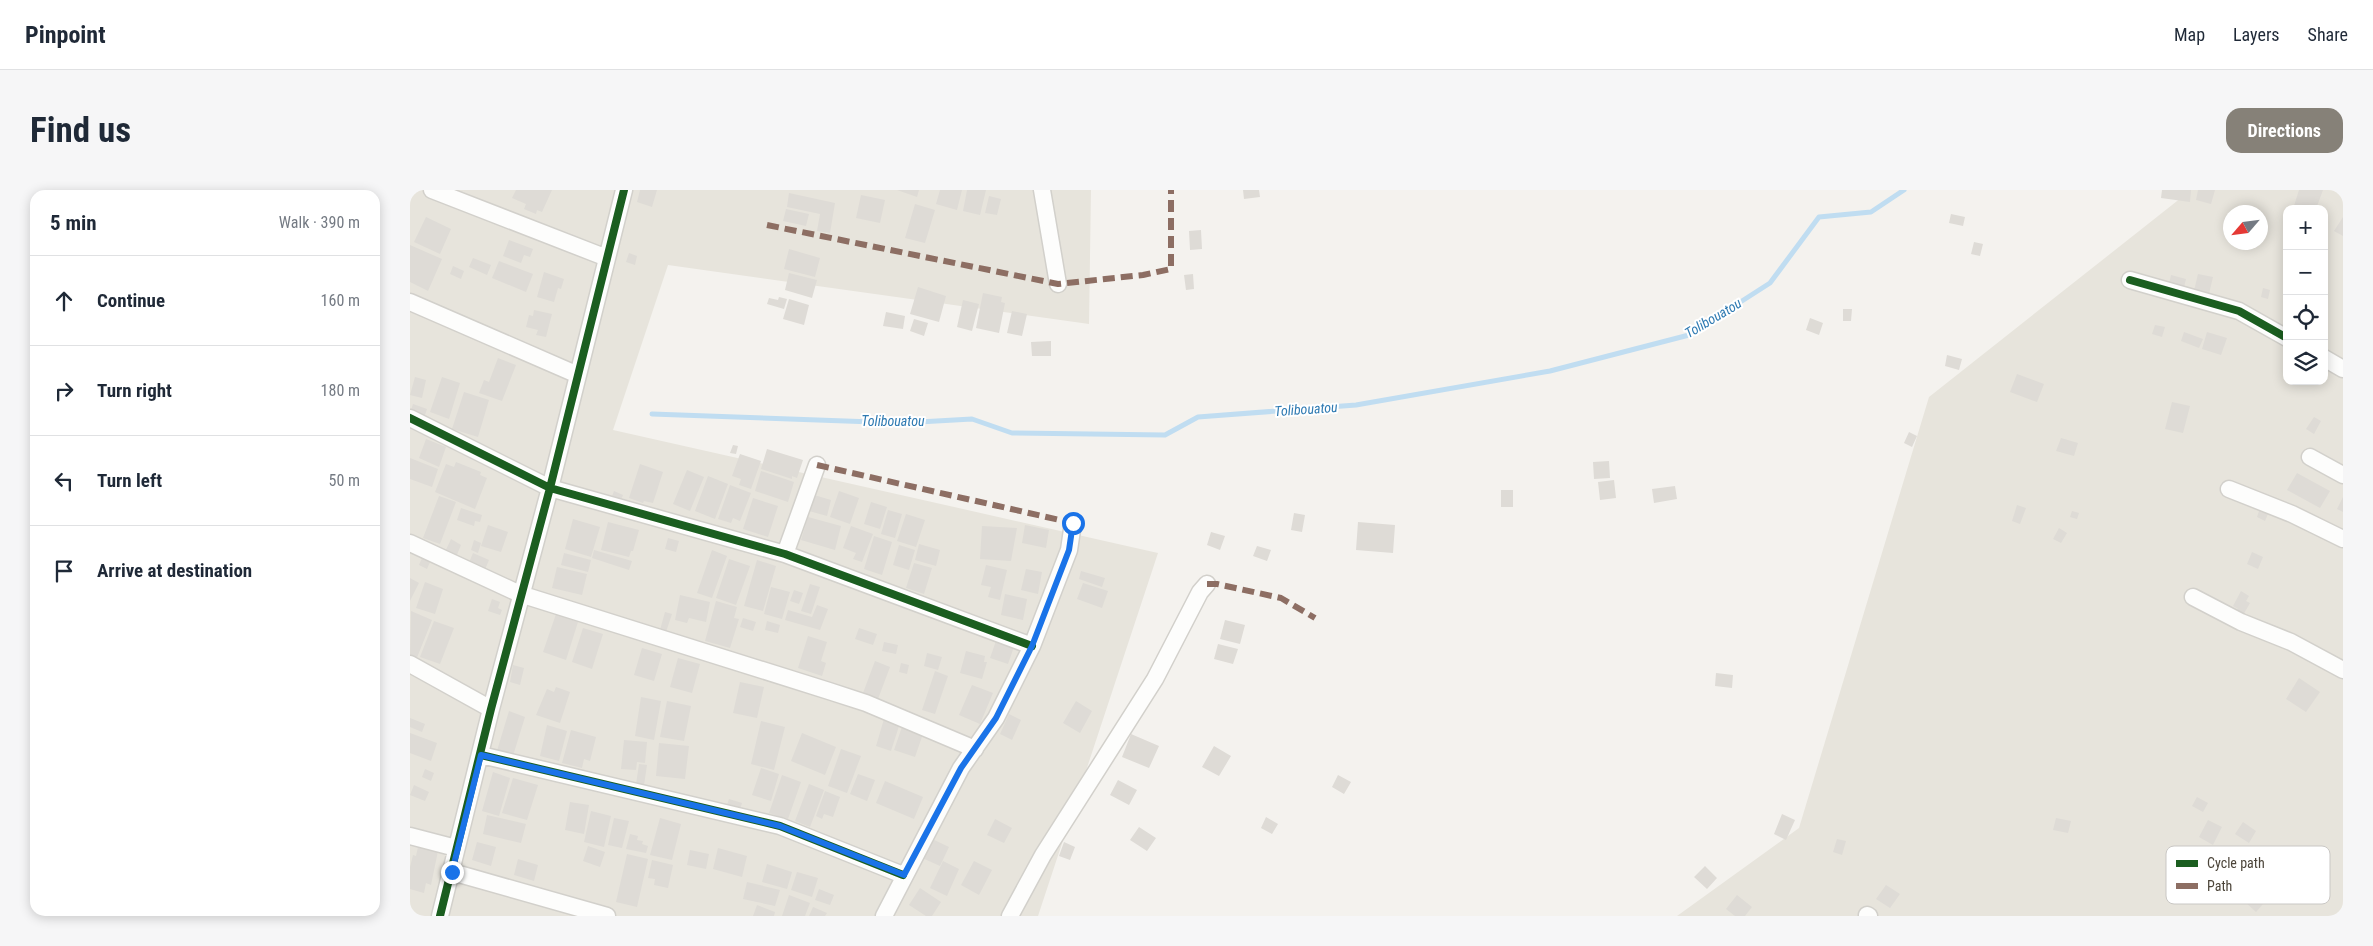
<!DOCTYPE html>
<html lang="en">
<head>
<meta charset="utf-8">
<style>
  body { margin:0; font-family:"Roboto Condensed",sans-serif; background:#f6f6f7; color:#1f2937 }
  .controls { position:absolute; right:15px; top:15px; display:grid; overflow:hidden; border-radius:10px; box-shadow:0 2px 12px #0003 }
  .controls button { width:45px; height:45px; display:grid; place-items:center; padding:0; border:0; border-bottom:1px solid #e0e1e3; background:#fff; color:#1f2937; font:25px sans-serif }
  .compass { position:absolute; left:1813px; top:15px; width:45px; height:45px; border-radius:50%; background:#fff; box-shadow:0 2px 12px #0003; rotate:242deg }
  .stop { position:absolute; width:15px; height:15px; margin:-11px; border:4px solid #1a73e8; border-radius:50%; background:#fff }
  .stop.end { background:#1a73e8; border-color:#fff; box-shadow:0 1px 5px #0008 }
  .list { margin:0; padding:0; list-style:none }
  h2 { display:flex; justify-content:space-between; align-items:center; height:65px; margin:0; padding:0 20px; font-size:21px }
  h2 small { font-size:16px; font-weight:400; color:#747a83 }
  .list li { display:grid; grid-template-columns:32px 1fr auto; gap:15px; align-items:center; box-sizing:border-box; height:90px; padding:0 20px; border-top:1px solid #e0e1e3 }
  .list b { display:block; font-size:19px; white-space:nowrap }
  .list em { font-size:16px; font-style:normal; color:#747a83 }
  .icon { flex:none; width:28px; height:28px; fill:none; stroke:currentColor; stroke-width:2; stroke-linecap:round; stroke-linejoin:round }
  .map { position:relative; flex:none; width:1933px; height:726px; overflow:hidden; border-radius:15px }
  header { display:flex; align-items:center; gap:30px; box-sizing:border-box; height:70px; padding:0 25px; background:#fff; border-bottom:1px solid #e0e1e3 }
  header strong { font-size:24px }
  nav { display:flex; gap:28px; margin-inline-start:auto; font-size:18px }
  .intro { display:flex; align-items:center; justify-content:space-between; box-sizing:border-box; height:120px; padding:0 30px }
  h1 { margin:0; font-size:35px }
  .button { padding:12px 22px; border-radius:15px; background:#868178; color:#fff; font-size:18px; font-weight:700 }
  main { display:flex; gap:30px; padding:0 30px }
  aside { flex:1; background:#fff; border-radius:15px; box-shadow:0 2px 12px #0003 }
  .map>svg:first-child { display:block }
  .residential { fill:#e7e4dc; fill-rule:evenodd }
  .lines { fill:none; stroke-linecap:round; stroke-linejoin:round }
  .stream { stroke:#c0ddf1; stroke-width:5 }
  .building { fill:#dedbd6 }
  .street-casing { stroke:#d2d0cb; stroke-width:19 }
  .street { stroke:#fdfdfc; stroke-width:16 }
  .quiet { stroke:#8d6e63; stroke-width:6; stroke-dasharray:12 6; stroke-linecap:butt }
  .cycleway-casing { stroke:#fff; stroke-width:11 }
  .cycleway { stroke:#1b5e20; stroke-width:8 }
  .route { stroke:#1a73e8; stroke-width:6 }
  .labels { text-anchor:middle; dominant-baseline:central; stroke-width:4; stroke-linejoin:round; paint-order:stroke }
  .water-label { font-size:14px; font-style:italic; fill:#2e7ab2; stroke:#fff }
  .key { fill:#fff; stroke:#c9c7c4; stroke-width:1 }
  .key-label { font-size:14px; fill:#4b4439 }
</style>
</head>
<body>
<header>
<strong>Pinpoint</strong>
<nav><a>Map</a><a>Layers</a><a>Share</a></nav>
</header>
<div class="intro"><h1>Find us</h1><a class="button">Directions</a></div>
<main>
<aside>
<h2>5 min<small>Walk · 390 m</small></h2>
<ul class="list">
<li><svg class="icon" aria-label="ahead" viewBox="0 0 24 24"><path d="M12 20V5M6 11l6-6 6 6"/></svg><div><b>Continue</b></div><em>160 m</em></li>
<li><svg class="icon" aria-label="right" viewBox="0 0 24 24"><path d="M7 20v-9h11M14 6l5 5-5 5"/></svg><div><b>Turn right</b></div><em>180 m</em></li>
<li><svg class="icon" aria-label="left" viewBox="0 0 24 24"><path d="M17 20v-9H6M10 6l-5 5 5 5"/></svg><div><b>Turn left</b></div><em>50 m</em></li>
<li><svg class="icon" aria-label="arrive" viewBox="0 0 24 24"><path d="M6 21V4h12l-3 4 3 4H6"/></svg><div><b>Arrive at destination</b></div></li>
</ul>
</aside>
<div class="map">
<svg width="1933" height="726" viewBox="0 0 1933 726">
  <rect width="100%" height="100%" fill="#f4f2ee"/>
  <path class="residential" d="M0,0H681L679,134L258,75L203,240L748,363L628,726H0Z
    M1781,0H1933V726H1267L1389,638L1519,207ZM1877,19H1914V191H1877ZM1820,22H1850V52H1820Z"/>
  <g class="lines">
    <path class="stream" d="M242,224L491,233L562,229L602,243L755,245L788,227L946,215L1140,181L1279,145L1360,93L1409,27L1461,22L1494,0"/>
  </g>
  <path class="building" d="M106,0H142L132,22L127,20L126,24L114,19L116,14L102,8Z
    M230,0H247L242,17L227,12Z
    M487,0H509L507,7Z
    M530,0H552L547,20L526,14Z
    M557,0H576L570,25L553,21Z
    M833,0H849L850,7L834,9Z
    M1752,0H1781L1780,12L1751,8Z
    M1788,0H1805L1801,14L1786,10Z
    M1889,0H1913L1906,19H1883Z
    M379,3L425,13L420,43L407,41L410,24L377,17Z
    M451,5L475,10L470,33L446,28Z
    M579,6L591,9L587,25L575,23Z
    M505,14L525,20L515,53L495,48Z
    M376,19L399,24L396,36L373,31Z
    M1541,24L1555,27L1553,36L1539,33Z
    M16,27L41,39L30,64L4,52Z
    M1933,27V46L1924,41Z
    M791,40L792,59L780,60L779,41Z
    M99,50L123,59L120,67L114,65L111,73L93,66Z
    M1564,52L1573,54L1570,66L1561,64Z
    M0,55L32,69L18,101L0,92Z
    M379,59L410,68L405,87L374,79Z
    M219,63L227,66L225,75L216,72Z
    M63,68L81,75L77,85L59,77Z
    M89,71L123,84L116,102L82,88Z
    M43,76L54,81L51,89L40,84Z
    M134,82L154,89L151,99L148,98L144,112L127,107Z
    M379,83L407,90L402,108L375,100Z
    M783,84L784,99L776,100L774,85Z
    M1788,84L1803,87L1798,108L1783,105Z
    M1761,85L1776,89L1773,101L1758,98Z
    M508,97L536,106L529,132L500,124Z
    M1853,98L1860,100L1858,109L1851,107Z
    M573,103L592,107L591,112L595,113L589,143L566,138Z
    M369,107L377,109L374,119L357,114L359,108L368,110Z
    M379,109L399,115L394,135L373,129Z
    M553,110L569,114L562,141L547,137Z
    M1433,119H1442L1441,131H1433Z
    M124,120L142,124L136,147L126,145L128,140L116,137L119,125L123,126Z
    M602,121L617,124L612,146L597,143Z
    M476,122L495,126L493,139L473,136Z
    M1400,128L1413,133L1409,145L1396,140Z
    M504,129L518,133L514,146L500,141Z
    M1745,135L1755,137L1752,147L1742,144Z
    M1774,142L1793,149L1789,158L1771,151Z
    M1797,142L1817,148L1811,165L1792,159Z
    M641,151V166H622L621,152Z
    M1537,165L1552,169L1549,180L1535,176Z
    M88,168L106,175L92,211L69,203L74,190L79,192Z
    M1607,184L1634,194L1627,212L1600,202Z
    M5,187L16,190L12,208L0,205Z
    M32,187L50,193L39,229L20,222Z
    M54,202L79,210L68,247L42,239Z
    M1762,212L1780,216L1773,243L1755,239Z
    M3,214L17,219L14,228L0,223Z
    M1904,227L1911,231L1904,244L1896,239Z
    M1499,242L1507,246L1502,257L1494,253Z
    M1651,248L1668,253L1664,266L1646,261Z
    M16,249L36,257L29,277L9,268Z
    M323,255L328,256L326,264L320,263Z
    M357,259L393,270L387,288L382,286V289L351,279Z
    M330,264L351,271L341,299L329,295L331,289L322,286Z
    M0,268L28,279L22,297L0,289Z
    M1199,271L1200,288L1184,289L1183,272Z
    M46,272L71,282L70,285L77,288L65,319L25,302L36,274L44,277Z
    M230,274L253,282L243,313L234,311L233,313L219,308Z
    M277,280L294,287L280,321L263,314Z
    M351,281L384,292L378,312L345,301Z
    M1887,283L1920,301L1910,318L1877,300Z
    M298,286L318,294L305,329L285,321Z
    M1204,290L1206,308L1190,310L1188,292Z
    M320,295L341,303L330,331L323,328L321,333L308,329Z
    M1265,296L1267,309L1244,313L1242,299Z
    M1091,300H1103V317H1091Z
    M204,301L213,305L210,312L201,309Z
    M429,301L449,308L440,334L420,327Z
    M404,305L421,310L417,326L399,321Z
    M29,306L46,312L30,354L13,348Z
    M1933,307V322L1927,319Z
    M343,308L368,316L358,347L333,339Z
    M461,312L477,317L470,339L454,334Z
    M1607,315L1616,318L1610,334L1602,331Z
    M1851,315L1860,319L1855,331L1847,327Z
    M51,318L72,325L70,332L65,331L64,336L47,330Z
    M478,320L492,324L485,348L471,344Z
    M1662,321L1669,323L1667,329L1660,327Z
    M884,323L895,325L892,342L881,340Z
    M496,324L515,330L506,357L487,351Z
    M398,327L431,336L425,360L391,350Z
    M163,329L190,337L181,367L155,359Z
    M198,332L229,340L223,361H221L219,367L191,360Z
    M948,332L985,335L983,363L946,360Z
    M78,335L98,342L91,362L71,356Z
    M615,335L639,340L636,358L612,353Z
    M441,336L463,344L452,372L443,369L446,363L433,358Z
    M572,336L607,338L601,371L570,369Z
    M1649,338L1657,343L1651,353L1643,349Z
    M801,342L815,346L810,360L797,355Z
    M464,346L482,352L472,385L454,379Z
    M258,348L269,351L266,362L255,359Z
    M41,349L51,355L46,367L35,362Z
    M64,350L71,353L68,363L61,360Z
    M509,354L530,360L526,376L505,370Z
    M489,355L505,360L499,380L483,375Z
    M847,356L861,360L857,371L843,366Z
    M184,360L222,371L219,380L182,368Z
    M302,360L317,366L302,408L287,403Z
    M1842,362L1853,367L1848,379L1837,374Z
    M63,363L79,370L74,382L58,375Z
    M154,363L181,370L178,382L151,375Z
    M12,368L20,372L17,379L9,375Z
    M319,369L340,376L326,415L306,408Z
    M347,370L366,376L353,421L334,416Z
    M504,373L522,378L514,404L496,398Z
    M576,375L597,380L590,410L578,407L581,397L571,395Z
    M147,377L177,384L172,405L142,398Z
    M616,379L632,382L628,404L611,400Z
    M671,381L695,388L692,397L669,389Z
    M0,388L9,393L0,411Z
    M15,392L33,399L25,424L6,418Z
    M673,393L698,401L692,418L667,409Z
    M400,394L410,397L401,424L391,421Z
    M361,397L380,402L372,429L354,424Z
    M384,400L393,403L389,414L380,411Z
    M1831,401L1839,406L1836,411L1840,413L1832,427L1825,423L1828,419L1823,416Z
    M595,404L617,409L613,430L591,425Z
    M270,405L300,412L296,432L279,428L277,433L265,430Z
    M82,409L90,412L88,418L92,420L90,425L78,421Z
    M306,411L327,417L324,428L329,429L320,458L295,451Z
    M407,415L418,419L410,440L375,430L378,420L402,427Z
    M1,421L22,430L6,470L0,468Z
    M255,422L262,424L256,442L250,440Z
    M146,424L168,432L156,470L133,462Z
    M333,428L346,432L343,441L330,437Z
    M815,430L835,435L830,454L810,449Z
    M24,431L44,438L30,474L10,467Z
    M357,431L370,435L368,443L355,440Z
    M173,438L193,444L182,479L162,472Z
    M449,438L467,444L463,455L445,449Z
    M398,446L417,452L411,471L416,473L412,486L388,478Z
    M587,448L605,454L598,474L580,468Z
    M474,452L488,455L486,464L472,461Z
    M808,454L828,459L823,474L804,469Z
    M232,458L252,464L244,491L224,485Z
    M556,461L575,466L574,472H577L572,489L550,483Z
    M517,463L532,467L528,480L514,476Z
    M268,468L290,474L282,503L260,497Z
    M465,471L480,477L468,509L453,503Z
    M491,473L499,475L497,484L489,482Z
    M103,475L114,478L110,495L100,492Z
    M525,481L538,486L525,524L512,520Z
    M1306,483L1323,485L1322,498L1305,496Z
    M1889,488L1910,502L1896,522L1876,509Z
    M330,492L354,497L347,528L323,523Z
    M562,495L583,503L570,534L549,525Z
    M146,497L160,502L150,533L126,525L137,499L144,502Z
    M231,507L251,511L244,550L225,546Z
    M257,511L281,516L274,551L250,547Z
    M666,511L682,521L670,543L653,533Z
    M99,521L115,527L102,569L86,564Z
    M599,524L611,530L602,550L590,544Z
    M0,528L15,534L12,542L0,537Z
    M474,529L490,533L481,561L466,556Z
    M351,531L375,537L364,580L341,574Z
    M493,534L514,541L505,567L484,560Z
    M137,535L157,541L149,571L130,566Z
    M161,540L186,547L180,571L174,569L172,578L152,573Z
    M0,543L27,553L21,571L0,563Z
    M392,543L426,557L415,585L381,571Z
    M721,544L749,556L739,578L712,567Z
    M214,550L237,552L235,573L227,572L226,580L211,579Z
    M249,553L279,556L275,589L246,586Z
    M804,556L821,566L809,586L792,577Z
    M431,559L451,566L437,603L418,596Z
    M229,574L237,575L233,602L225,601Z
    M351,578L369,584L361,611L342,605Z
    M15,579L24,583L21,591L12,587Z
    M83,582L100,588L89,626L72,621Z
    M448,584L465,590L457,611L440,604Z
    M372,585L391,592L378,629L359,623Z
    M928,585L941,592L934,604L922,597Z
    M103,588L128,595L117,630L92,623Z
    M708,590L727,600L719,615L700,605Z
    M475,591L513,607L504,629L466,613Z
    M399,594L414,600L400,637L385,631Z
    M4,595L19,602L15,611L0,605Z
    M415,601L430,607L423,627L414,624L412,629L406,626Z
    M1787,607L1798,613L1793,622L1782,616Z
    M319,609L332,613L329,623L316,618Z
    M160,612L179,615L174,644L155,640Z
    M181,621L201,626L194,657L174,652Z
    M1372,624L1385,630L1376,650L1364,644Z
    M77,625L116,634L111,653L73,644Z
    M856,627L868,634L862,644L851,638Z
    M204,628L219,631L212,658L198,655Z
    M250,628L271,634L262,670L240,665Z
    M1646,628L1661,631L1658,643L1643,640Z
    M585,629L602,638L594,653L577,645Z
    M1798,630L1812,637L1803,655L1789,647Z
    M1833,632L1846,641L1839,653L1825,644Z
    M729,637L746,648L737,661L720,650Z
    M220,644L228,646L227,650L233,651L232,654L238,656L236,663L216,659Z
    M518,647L539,657L530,676L510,667Z
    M1427,649L1436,651L1432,665L1423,662Z
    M67,652L86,657L81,676L62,670Z
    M654,652L665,657L660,670L649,666Z
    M178,656L195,662L190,677L173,671Z
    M8,657L28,661L21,695L16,693L14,703L0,699V677L3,665L6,666Z
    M308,658L337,666L332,687L303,679Z
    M280,660L299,664L296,679L277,675Z
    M217,664L238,669L227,717L206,712Z
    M108,669L128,675L124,691L104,685Z
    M242,670L263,675L258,698L244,695L245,689L238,688Z
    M533,671L549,679L537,706L520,698Z
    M564,671L582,680L569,705L551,695Z
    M357,674L382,682L377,699L352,692Z
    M1295,676L1307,688L1297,699L1284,687Z
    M387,682L408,688L402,707L381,700Z
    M337,692L370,700L365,716L333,709Z
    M1476,695L1490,704L1480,718L1466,709Z
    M510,698L531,712L522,726H516L499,715Z
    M409,699L424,705L420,715L405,710Z
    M1840,704L1853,714L1846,722L1834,711Z
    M379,705L400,713L395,726H372Z
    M1327,705L1342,717L1335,726H1325L1316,719Z
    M347,715L365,722L364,726H343Z
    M403,717L417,723L415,726H399Z"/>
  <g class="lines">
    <defs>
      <path id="street" d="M22,0L197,68
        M632,0L648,94
        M1720,90L1829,121L1877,148
        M0,112L168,185
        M1914,168L1933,179
        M0,228L140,298L375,364L622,456
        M1900,267L1933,285
        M1819,299L1882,324L1933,349
        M0,353L110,404L419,501L456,513L565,559
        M375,364L407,275
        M1783,407L1831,432L1881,452L1933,480
        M0,474L81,519
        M71,565L370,636L493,685
        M0,646L46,658
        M42,682L197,726
        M1457,725L1459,726
        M30,726L81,519L140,298L214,0
        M474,726L551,578L586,528L622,456L659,360L663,333
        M600,726L633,665L745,489L790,402L797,394"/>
    </defs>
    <use href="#street" class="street-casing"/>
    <use href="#street" class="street"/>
    <path class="quiet" d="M357,35L648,94L733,85L761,79V0
      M407,275L663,333
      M797,394H807L871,408L905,428"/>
    <defs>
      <path id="cycleway" d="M1720,90L1829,121L1877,148
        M0,228L140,298L375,364L622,456
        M71,565L370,636L493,685
        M30,726L81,519L140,298L214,0"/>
    </defs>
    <use href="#cycleway" class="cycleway-casing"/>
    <use href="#cycleway" class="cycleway"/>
  </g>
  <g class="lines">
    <path class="route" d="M42,682L71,565L370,636L494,685L551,578L586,528L622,456L659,360L663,333"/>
  </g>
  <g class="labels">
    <g class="water-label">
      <text transform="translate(1303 128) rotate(-31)">Tolibouatou</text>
      <text transform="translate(896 219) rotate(-4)">Tolibouatou</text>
      <text x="483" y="231">Tolibouatou</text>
    </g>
  </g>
  <rect x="1756" y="656" width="164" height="58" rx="8" class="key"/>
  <rect x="1766" y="670" width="22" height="7" fill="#1b5e20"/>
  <rect x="1766" y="693" width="22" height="6" fill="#8d6e63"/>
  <g class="key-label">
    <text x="1797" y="678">Cycle path</text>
    <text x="1797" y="701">Path</text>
  </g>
</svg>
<div class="controls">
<button>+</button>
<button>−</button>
<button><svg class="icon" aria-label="locate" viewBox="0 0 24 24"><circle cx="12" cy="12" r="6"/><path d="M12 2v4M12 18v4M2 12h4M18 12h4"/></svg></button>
<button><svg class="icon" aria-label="layers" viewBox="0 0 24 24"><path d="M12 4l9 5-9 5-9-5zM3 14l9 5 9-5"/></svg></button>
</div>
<svg class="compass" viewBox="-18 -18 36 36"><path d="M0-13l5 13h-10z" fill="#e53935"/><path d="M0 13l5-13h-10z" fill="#747a83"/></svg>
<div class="stop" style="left:663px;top:333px"></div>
<div class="stop end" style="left:42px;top:682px"></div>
</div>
</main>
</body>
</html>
